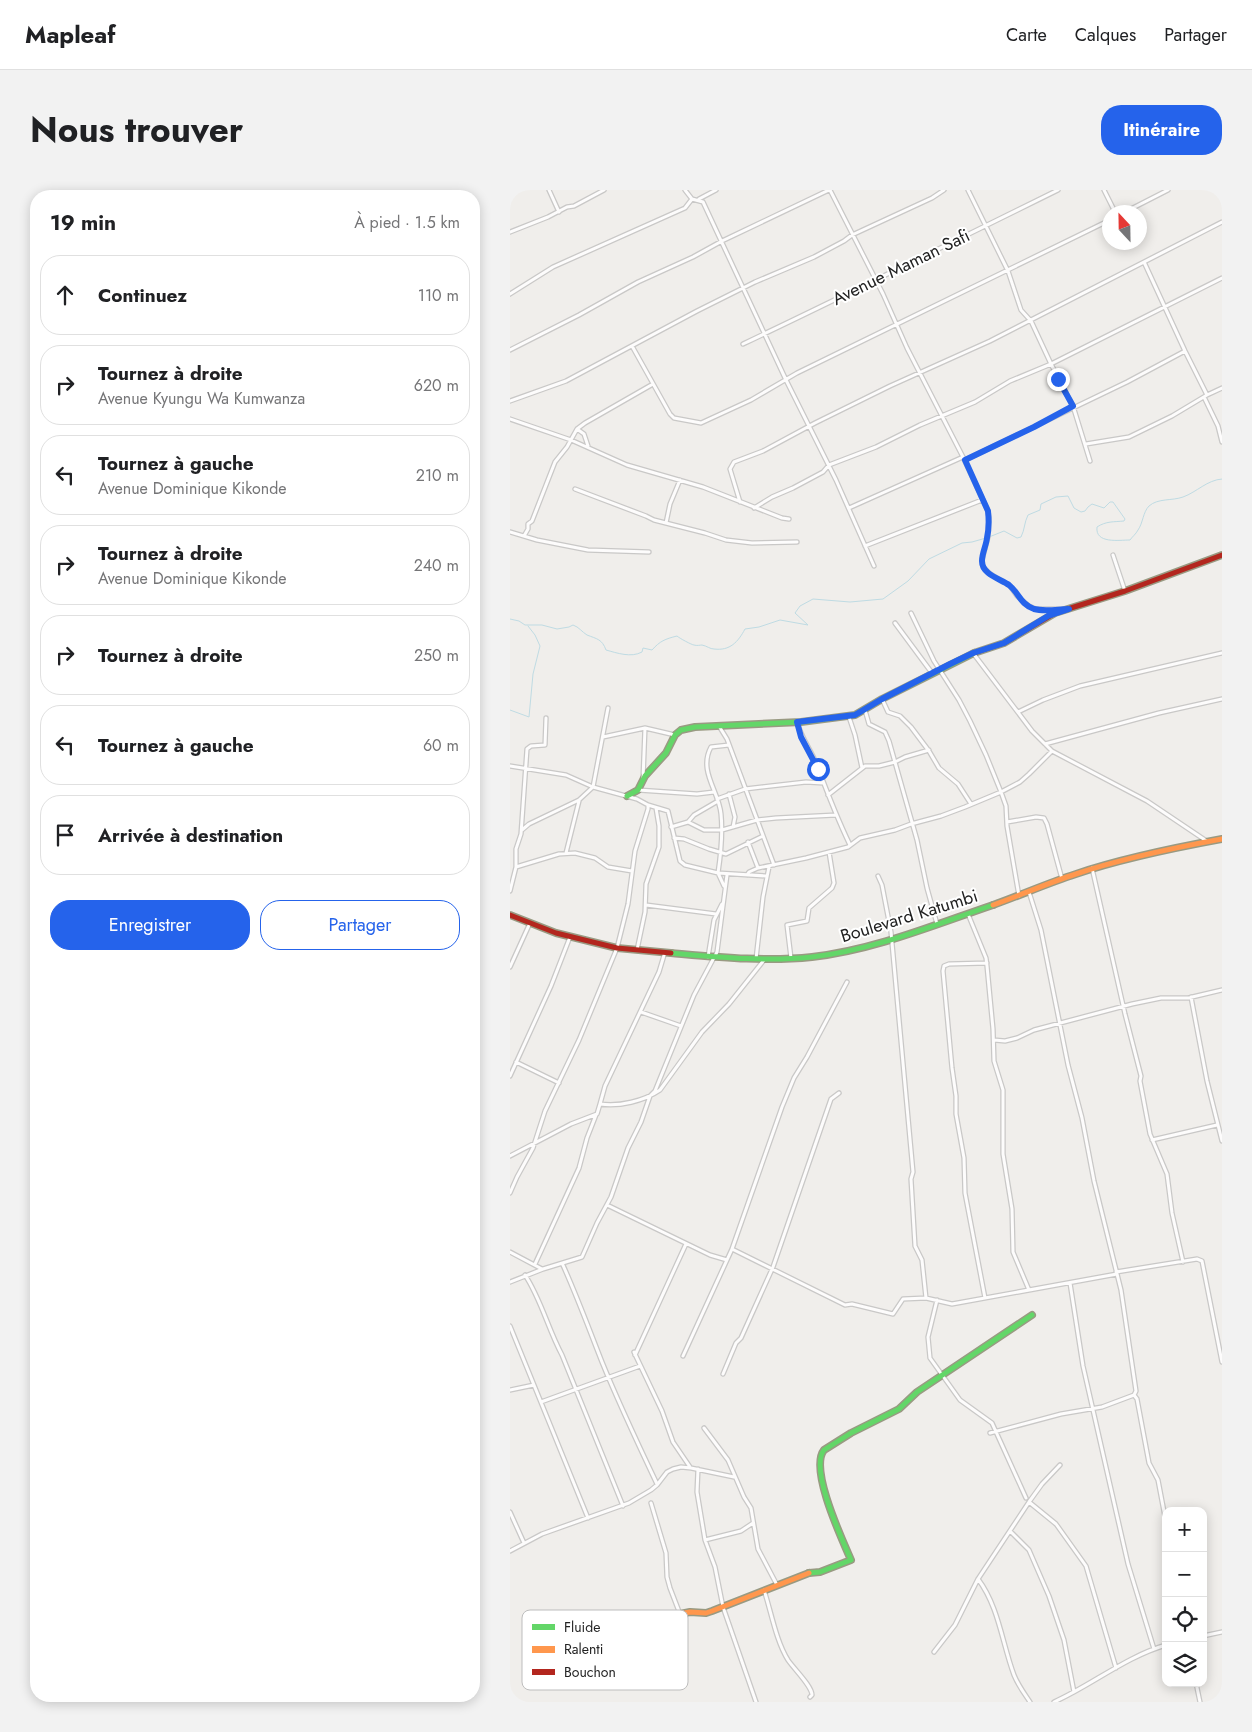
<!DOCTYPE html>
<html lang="fr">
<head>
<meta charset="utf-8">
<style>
  body { margin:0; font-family:Jost,sans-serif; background:#f2f2f2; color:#202124 }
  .controls { position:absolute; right:15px; bottom:15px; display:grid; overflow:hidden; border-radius:10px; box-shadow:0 2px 12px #0003 }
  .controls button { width:45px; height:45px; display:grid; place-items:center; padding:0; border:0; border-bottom:1px solid #e0e0e0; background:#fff; color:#202124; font:25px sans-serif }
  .compass { position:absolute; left:592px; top:15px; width:45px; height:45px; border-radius:50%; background:#fff; box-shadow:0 2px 12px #0003; rotate:338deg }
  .stop { position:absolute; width:15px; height:15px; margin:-11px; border:4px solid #2563eb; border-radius:50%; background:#fff }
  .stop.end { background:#2563eb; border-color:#fff; box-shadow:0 1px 5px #0008 }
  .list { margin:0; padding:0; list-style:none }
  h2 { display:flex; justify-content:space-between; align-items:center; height:65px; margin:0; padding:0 20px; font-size:21px }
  h2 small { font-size:16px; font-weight:400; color:#757577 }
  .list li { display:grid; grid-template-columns:32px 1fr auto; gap:15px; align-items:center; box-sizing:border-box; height:80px; margin:0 10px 10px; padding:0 10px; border:1px solid #e0e0e0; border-radius:20px }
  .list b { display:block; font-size:19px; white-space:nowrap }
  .list p { margin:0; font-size:16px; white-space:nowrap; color:#757577 }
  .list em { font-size:16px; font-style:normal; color:#757577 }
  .actions { display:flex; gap:10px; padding:15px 20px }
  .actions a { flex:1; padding:11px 0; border:1px solid #2563eb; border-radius:20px; text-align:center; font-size:18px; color:#2563eb }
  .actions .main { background:#2563eb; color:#fff }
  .icon { flex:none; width:28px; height:28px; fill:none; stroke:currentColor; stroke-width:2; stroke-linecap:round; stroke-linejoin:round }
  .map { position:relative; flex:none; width:712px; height:1512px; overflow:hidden; border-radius:20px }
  header { display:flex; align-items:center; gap:30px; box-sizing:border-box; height:70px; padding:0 25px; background:#fff; border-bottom:1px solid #e0e0e0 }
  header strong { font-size:24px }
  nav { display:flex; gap:28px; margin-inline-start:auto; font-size:18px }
  .intro { display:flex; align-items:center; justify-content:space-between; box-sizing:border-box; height:120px; padding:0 30px }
  h1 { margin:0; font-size:35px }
  .button { padding:12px 22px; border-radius:20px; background:#2563eb; color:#fff; font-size:18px; font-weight:700 }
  main { display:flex; gap:30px; padding:0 30px }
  aside { flex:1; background:#fff; border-radius:20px; box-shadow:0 2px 12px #0003 }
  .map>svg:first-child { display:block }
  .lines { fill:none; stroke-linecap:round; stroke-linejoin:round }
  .stream { stroke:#bfdbe3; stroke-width:1 }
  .street-casing { stroke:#c9c8c7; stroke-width:5.5 }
  .fast-casing { stroke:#999a82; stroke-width:8 }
  .slow-casing { stroke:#999a82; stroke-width:8 }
  .jam-casing { stroke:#999a82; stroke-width:8 }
  .street { stroke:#fdfcfc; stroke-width:3 }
  .fast { stroke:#63d668; stroke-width:5 }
  .slow { stroke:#ff974d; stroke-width:5 }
  .jam { stroke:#b3261e; stroke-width:5 }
  .route { stroke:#2563eb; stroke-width:6 }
  .labels { text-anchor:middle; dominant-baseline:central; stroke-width:4; stroke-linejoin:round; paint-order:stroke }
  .street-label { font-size:18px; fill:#222; stroke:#fff }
  .key { fill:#fff; stroke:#bdbdbd; stroke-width:1 }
  .key-label { font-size:14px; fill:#222 }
</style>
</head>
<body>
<header>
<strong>Mapleaf</strong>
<nav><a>Carte</a><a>Calques</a><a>Partager</a></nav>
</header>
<div class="intro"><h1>Nous trouver</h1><a class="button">Itinéraire</a></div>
<main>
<aside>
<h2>19 min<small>À pied · 1.5 km</small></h2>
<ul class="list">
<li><svg class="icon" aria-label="ahead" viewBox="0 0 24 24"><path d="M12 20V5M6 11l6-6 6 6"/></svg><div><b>Continuez</b></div><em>110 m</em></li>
<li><svg class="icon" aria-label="right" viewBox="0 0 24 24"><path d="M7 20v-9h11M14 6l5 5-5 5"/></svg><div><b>Tournez à droite</b><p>Avenue Kyungu Wa Kumwanza</p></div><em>620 m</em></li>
<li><svg class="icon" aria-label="left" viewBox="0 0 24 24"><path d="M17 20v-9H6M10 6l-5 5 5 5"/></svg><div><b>Tournez à gauche</b><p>Avenue Dominique Kikonde</p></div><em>210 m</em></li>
<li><svg class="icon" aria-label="right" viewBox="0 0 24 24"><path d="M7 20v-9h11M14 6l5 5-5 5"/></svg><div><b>Tournez à droite</b><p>Avenue Dominique Kikonde</p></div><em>240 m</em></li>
<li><svg class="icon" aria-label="right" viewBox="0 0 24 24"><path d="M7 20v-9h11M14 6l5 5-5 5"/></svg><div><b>Tournez à droite</b></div><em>250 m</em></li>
<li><svg class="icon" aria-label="left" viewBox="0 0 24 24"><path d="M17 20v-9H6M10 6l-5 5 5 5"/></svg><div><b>Tournez à gauche</b></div><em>60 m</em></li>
<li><svg class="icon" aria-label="arrive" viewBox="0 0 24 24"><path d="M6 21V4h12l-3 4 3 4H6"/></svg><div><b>Arrivée à destination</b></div></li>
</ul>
<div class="actions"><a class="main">Enregistrer</a><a>Partager</a></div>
</aside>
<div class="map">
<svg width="712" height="1512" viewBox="0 0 712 1512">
  <rect width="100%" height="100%" fill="#f0eeeb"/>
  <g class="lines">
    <path class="stream" d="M479,347L494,341L507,348L511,347C515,339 514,333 518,325L530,320L531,314L546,307L558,306L564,318L571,322L575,321L578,317L582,314L594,318L600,312H603L615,329L614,331C604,332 596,331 587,337C585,354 609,350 620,350C622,347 626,344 628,340C633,333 633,322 639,316C648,308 662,311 673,307C687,302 697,290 712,289
      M0,429L9,431L15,435H32L47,439L59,437L63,435C69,437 72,442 77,445C87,449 92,449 96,460C107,463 121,468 132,462L133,458L142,460C150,451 155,449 167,446C169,448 182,455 184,455C187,456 190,455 192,455C197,456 200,459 204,459C220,461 228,452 235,439L249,437L270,430L298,435L285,423L290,416L303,409L340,412L373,409L398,391L419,369L452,353L462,352L476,348
      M0,520L19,527L23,484L30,456L25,445L18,436"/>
    <defs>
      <path id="street" d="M39,0L49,22
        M175,0L182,9L193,12L276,190L326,290L364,376
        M320,0L373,104L397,158L453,267L478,321L479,328L478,347L472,370L473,377L479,383L500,396L507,406L519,416L526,419H554
        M458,0L498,81L511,120L521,131L541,174L563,216L580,271
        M594,0L605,22
        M189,9L206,0
        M615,22L658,0
        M0,42L38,27L57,17L64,16L94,0
        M634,72L675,161L697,205L712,198
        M0,104L43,77L175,18L182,9
        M233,154C338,104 443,52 548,0
        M122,156L160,224L164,228L191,233L241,210L287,183L600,30
        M0,160L69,125L128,92L183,67L212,51L319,0
        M694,207L708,236L712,252
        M0,211L56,191L187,121L245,92L304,67L334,51L342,45L422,8L434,0
        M0,229L61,250L117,275L193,297L272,328L279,329
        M67,239L74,244L78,256
        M576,254L619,247L662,226L697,205
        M455,270L617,192L675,161
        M65,299L136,326L144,330L195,343L216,350L242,353L287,352
        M230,312L220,279L224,272L253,261L305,233L380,196L480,151L712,32
        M244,318L262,307L283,298L313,282L319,275L366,257L410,235L465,212L500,191L541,174L712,88
        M339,318L453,267
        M156,333L160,314L170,290
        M0,342L27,350L78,360L139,362
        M14,346L18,339V334L22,331L45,272L57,257L67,239L75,233L143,194
        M355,356L472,310
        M603,365L615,401
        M401,423L424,471L449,510L460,531L476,565L491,602L496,616L497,636L509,706
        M385,433L422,483
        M463,463L522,541L542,561L637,611L698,652
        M372,509L378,522L390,526L401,537L419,561L429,578L448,594L461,614
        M355,520L359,534L375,542L379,551L407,650L417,698L427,734
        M508,522L533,510L570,496L712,463
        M339,527L345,545L352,578
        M287,532C292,549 301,560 307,575C317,602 327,628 340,655
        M209,536L217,549L264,675
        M93,547L135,538L165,545
        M535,554L649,523L712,509
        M219,555L201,557C188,581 209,601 211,624C213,644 211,663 208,683L256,686
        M0,576L56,585L83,597L127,609L138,615L158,621L170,671L175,675L208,683L214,696
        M133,589L135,538
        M128,600L187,604L204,602
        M219,604L225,627L223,637
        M318,605L355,576H369L385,572L395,567L419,560
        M207,609L235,599L296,592L313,593
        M178,632L194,640H212L247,630L266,628L326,625
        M497,632L526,627L534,628L537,634L552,689
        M161,637L178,632L184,625L208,611
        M12,640L19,634L69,610L83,597L98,518
        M164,648L174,649L199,659L216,664L253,646
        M238,652L248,678
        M56,663L69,611
        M6,677L49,664L65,663L85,668L98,677L122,681
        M582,678L615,824L631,886L630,891L640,944L657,984L662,1023L673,1072
        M237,685L239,682L248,678L296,668L338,657L350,648L385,640L401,634L431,626L455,617L491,602L510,592L519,584L542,561
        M368,686L372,695L381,742L403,982L401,989L405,1056L412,1070L416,1108
        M0,701L6,677V659L11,644L17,559L21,556L35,555L36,528
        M519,702L531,740L558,875L572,928L584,991L611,1100L626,1201L624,1205L627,1209L639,1273L648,1290L656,1332
        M136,715L206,724
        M458,724L476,768L477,776L483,839L484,871L493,900V964L502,1019L503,1062L519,1100
        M127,760L135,722L136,694L149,657V636L146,618
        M198,767L204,730L212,714
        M281,768L277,735L297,731L299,718L322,698L324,693L319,662
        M246,769L253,707L259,677
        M0,777L20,733
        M681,807L697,891L712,951
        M131,822L171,836
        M484,850L495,851L507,848L524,840L622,814L651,808H678L712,800
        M6,872L49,893
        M0,886L41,796L60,747
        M90,914L95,896L149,782L155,762
        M642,950L707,935
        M0,966L61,934L87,924L90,914C109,917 134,911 150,900L192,842L219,814L254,770
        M0,1003L7,987L23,958L35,921L69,850L107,758L118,714L125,661L138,619V615
        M97,1015L200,1065L217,1070
        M222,1059L335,1115L342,1114L383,1124L393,1109L416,1108L442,1114L607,1084
        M0,1062L32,1079
        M52,1073C67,1106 79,1139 92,1172C109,1214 128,1254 147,1294
        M25,1074L69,978L77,948L86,925
        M606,1082L687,1069L692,1071L712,1172
        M15,1085C31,1109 38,1139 52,1165L113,1316
        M0,1092L33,1079L72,1067L87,1033L101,1007L118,958L131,932L140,906L145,901L184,805L207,762L217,685
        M560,1093L573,1176L618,1374L644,1459
        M475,1108L455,1003L454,968L446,924V906L442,878L433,781L434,776L439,774L477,773
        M427,1110L418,1147L420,1168L450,1210L482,1233L516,1308
        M0,1136L78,1328
        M124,1162L152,1221L163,1252L180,1277
        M125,1165L176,1054
        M173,1166L222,1059L272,917L284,888L297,867L337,792
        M213,1184L226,1153L231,1148L263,1077L321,909L329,903
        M0,1200L24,1195
        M31,1212L130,1176
        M194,1238L218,1270L234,1307L241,1318L248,1359L267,1395
        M480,1243L551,1224L592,1217L624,1205
        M188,1279L187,1302L195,1350L205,1377L213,1417L246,1512
        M519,1312L546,1334L576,1376L606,1478
        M141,1313L156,1363L157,1387L160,1398L170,1424
        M0,1322L14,1353
        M500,1341L519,1360L539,1406L554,1450L564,1502
        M195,1350L231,1341L243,1333
        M0,1361L32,1344L119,1313L141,1300L147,1295L157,1282L163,1279L171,1277L181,1278L224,1287
        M468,1389C489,1417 492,1453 504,1485C508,1495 514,1503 520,1512
        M254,1400C261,1421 266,1451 278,1470C284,1479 302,1496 302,1505L300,1507
        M693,1446L712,1442
        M424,1462L445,1435L468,1389L519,1312L532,1294L550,1275
        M686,1493L690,1512
        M544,1512C582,1495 615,1467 656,1455"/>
      <path id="fast" d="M117,606L128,600L135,586L156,563L165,545L171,540L185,537L291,532L345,525L372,509L464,463
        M161,763C207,767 255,772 302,767C364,760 424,735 483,715
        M299,1383L310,1382L341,1370C332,1349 299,1279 314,1260L341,1243L389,1219L407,1202L522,1125"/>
      <path id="slow" d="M483,715C511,705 538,693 566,684C613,668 663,658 712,649
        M41,1489L49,1478L68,1470L86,1456L105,1454L120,1449L170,1424L180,1422L196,1423L202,1421L299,1383"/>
      <path id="jam" d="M464,463L494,453L545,423L615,401L712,365
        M0,725L46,743L107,758L161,763"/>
    </defs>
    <use href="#street" class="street-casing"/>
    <use href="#fast" class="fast-casing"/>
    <use href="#slow" class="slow-casing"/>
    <use href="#jam" class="jam-casing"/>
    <use href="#street" class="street"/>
    <use href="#fast" class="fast"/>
    <use href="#slow" class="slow"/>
    <use href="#jam" class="jam"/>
  </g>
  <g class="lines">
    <path class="route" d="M308,579L291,547L287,532L345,525L372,509L440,474L463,463L494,453L538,426L559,419C549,419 535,422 524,419C510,414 509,403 499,395C491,389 472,385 472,371C472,363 476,356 477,348C479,339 479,330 478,321L455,270L524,237L563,216L548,189"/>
  </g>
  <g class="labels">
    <g class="street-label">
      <text transform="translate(391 77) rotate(-26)">Avenue Maman Safi</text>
      <text transform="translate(399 726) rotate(-17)">Boulevard Katumbi</text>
    </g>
  </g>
  <rect x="12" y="1420" width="166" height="80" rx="8" class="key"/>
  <rect x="22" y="1434" width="23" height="6" fill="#63d668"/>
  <rect x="22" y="1456" width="23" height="7" fill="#ff974d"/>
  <rect x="22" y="1479" width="23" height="6" fill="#b3261e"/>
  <g class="key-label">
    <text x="54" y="1442">Fluide</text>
    <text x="54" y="1464">Ralenti</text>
    <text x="54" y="1487">Bouchon</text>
  </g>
</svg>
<div class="controls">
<button>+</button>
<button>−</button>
<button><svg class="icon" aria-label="locate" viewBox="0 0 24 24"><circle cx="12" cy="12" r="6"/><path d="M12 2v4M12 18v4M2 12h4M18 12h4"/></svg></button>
<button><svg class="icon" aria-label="layers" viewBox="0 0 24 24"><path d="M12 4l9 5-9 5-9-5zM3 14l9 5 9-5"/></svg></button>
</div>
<svg class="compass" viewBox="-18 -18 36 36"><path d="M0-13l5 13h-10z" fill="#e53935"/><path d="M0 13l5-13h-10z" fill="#757577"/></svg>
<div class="stop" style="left:308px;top:579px"></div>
<div class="stop end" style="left:548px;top:189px"></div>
</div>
</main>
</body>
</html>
